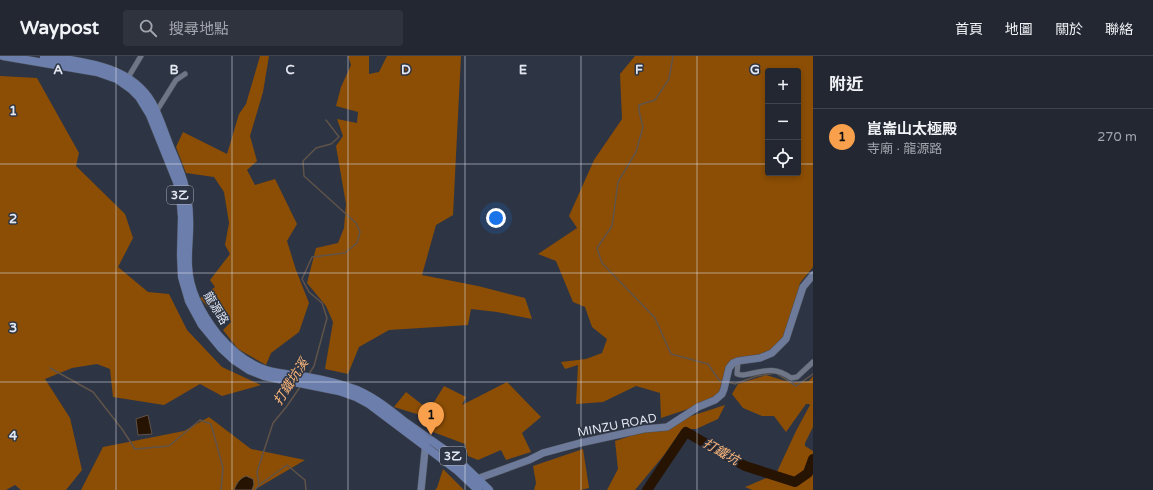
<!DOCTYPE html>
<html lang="zh-TW">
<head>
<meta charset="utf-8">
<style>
  body { margin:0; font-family:"Varela Round","Noto Sans TC",sans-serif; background:#2e333e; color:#f1f3f6 }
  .controls { position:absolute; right:12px; top:12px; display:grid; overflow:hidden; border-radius:4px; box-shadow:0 2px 6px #0003 }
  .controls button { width:36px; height:36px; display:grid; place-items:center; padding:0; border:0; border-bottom:1px solid #3f444d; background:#222732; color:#f1f3f6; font:20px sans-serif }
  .you { position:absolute; left:496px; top:162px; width:14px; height:14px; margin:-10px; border:3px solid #fff; border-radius:50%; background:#1a73e8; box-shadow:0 0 0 6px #1a73e833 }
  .badge { display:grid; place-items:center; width:26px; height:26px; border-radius:50%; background:#f9a04d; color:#111; font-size:13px; font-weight:700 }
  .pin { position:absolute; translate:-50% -33px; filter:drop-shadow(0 1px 2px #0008) }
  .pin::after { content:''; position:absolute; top:21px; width:14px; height:12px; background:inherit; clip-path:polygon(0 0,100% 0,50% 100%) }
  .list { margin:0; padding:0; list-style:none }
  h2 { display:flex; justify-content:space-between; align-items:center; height:52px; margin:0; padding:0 16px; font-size:17px }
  h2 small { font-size:13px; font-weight:400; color:#a2a5ac }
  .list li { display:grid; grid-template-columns:26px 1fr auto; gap:12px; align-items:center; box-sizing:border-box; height:56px; padding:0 16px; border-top:1px solid #3f444d }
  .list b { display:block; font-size:15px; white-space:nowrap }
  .list p { margin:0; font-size:13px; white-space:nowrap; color:#a2a5ac }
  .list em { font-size:13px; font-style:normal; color:#a2a5ac }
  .icon { flex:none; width:22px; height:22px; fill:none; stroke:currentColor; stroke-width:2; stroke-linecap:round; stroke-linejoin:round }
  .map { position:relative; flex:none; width:813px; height:434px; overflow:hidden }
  header { display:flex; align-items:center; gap:24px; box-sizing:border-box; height:56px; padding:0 20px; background:#222732; border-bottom:1px solid #3f444d }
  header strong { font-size:19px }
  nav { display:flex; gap:22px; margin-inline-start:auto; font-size:14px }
  .search { width:280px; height:36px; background:#2e333e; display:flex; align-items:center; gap:10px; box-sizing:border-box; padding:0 14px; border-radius:4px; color:#a2a5ac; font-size:15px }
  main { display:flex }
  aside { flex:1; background:#222732 }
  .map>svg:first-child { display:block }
  .forest { fill:#8c4e05; fill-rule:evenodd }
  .water { fill:#271302; stroke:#5f534a }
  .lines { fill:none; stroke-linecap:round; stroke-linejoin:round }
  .stream { stroke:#5f534a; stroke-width:1.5 }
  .river { stroke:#271302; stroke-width:10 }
  .street-casing { stroke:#4b515d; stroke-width:6 }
  .secondary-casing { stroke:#4b515d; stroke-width:8 }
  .primary-casing { stroke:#4b515d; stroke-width:9 }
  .street { stroke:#6e7687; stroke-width:5 }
  .secondary { stroke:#6d7a99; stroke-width:7 }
  .primary { stroke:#6c7fac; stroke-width:8 }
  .grid { fill:none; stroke:#e2e7f1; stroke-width:1; stroke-opacity:0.55 }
  .labels { text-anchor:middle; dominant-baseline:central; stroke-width:3; stroke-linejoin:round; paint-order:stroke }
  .shield { fill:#2d3443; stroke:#acb1bd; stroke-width:1 }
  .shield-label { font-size:11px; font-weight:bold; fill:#e2e7f1 }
  .street-label { font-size:12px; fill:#e2e7f1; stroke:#2d3443 }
  .water-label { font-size:13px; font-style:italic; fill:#feb77a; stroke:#2d3443 }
  .grid-label { font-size:13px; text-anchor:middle; font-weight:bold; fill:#e2e7f1; stroke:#2d3443; stroke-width:3; stroke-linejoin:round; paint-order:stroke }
</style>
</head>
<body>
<header>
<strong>Waypost</strong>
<div class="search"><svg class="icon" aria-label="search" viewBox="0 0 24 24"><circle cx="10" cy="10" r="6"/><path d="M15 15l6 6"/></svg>搜尋地點</div>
<nav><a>首頁</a><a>地圖</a><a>關於</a><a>聯絡</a></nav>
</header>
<main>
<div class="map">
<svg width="813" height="434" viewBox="0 0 813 434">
  <rect width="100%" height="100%" fill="#2d3443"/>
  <path class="forest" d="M260,0H269L263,36L250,80L257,105L247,114L255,129L275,123L297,168L287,185L296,214L309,247L299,276L271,297L266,309L238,293L223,274L231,266L227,256L207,250L200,242L215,231L210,224L230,198L225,189L229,167L224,136L214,121L186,117L176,91L183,76L227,98L239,58L246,48Z
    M348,0H369V18L379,16L387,0H461L453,159L436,169L422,219L478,230L525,242L532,263L497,256L471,253L468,269L389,274L359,291L348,318L325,313L333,266L326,250L307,227L316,192L338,187L344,172L346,148L336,90L343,80L337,63L357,67L358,56L336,50L341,31L351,9Z
    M635,0H813V211L800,227L793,258L784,280L771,295L732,307L717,341L703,348L661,362L660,337L636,330L603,346L576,348L578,309L565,313L561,306L586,303L602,297L607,283L592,271L585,251L573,246L556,205L538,198L577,172L569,160L594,104L622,63L620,18ZM768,15H798V117H768Z
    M0,20L37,22L79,97L76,110L125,158L133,182L118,211L148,236L169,238L187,274L222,311L261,329L222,340L200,328L164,349L113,341L110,313L97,308L72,312L45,323L70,362L82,414L66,434H21L15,429L6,434H0Z
    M813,316V371L805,387V390L813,395V434H752L745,431L776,418L796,375L810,349L809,348H806L786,376L774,360H762L743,352L732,338L738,328L766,319L792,327L809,325L813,320Z
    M507,326L541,361L522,377L531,396L506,404L501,394L478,404L468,400L465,388L433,376L420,359L394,351L406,336L429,354L444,330L466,341L462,349Z
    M725,349L718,363L696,373H682L664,399L635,434H607L618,413L615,385Z
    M209,361L251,393L305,404L254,434H81L103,391L184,375Z
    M583,393L589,432L581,434H534L536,427L533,410Z
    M443,413L464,434H435L437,432Z"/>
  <path class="water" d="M148,359L152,378L138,379L136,363Z
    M246,420L253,423L254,428L252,434H234C237,427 239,423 246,420Z"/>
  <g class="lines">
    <path class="stream" d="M673,0L669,23L655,44L639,49V55L643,71L636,96L618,126L612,170L597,192L602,207L655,262L671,298L708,308L719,324L724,326
      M50,312L93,336L122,373L135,393L169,390L200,364L211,368L223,412L221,434
      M309,318L314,310L327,262L322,247L309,236L302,223L312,201L345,197L357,187L360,176L356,167L304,120L303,105L316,92L331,88L339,81L326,64
      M728,326L735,328L757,320L776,317L796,330L813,318
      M300,331L287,350L273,367L257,416L259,429L287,409L305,424L306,434
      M255,434L259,429"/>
    <path class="river" d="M647,434L686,376L745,410L795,426L808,417L813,403"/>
    <defs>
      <path id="street" d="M126,25L141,0
        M156,56L176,24L185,18
        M738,305L737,318C742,320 745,319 749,318C767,314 776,311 791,322L797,321L813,306"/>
      <path id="secondary" d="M474,424L529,404L543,397L580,387L644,373L667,371L698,351L715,344L722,338L724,333L729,312L733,307L738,305L760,302L772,297L786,283L803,231L813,219
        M421,434L426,385"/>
      <path id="primary" d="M3,0L97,16L117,23L131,33L139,41L150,59L177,126L180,138L182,161L181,199L182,221L189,245L202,269L221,292L234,304L249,314L264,320L339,335L356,341L369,348L458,415L478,434
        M44,0C82,6 130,9 152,47C159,60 164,76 170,91C180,114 189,136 189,162C190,178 187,194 188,210C189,235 202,259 218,279C231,294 247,308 266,314C280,318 294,319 307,321C324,324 341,328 357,334C375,342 390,354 405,366C421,377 436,388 452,399L463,409L489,434"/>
    </defs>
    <use href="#street" class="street-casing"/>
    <use href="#secondary" class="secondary-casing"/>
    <use href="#primary" class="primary-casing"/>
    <use href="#street" class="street"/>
    <use href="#secondary" class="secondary"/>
    <use href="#primary" class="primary"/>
  </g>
  <path class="grid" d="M116,0V434M232,0V434M348,0V434M465,0V434M581,0V434M697,0V434M0,108H768M798,108H813M0,217H813M0,326H813"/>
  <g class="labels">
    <g class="shield">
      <rect x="167" y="130" width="26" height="18" rx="3"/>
      <rect x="440" y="391" width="26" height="18" rx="3"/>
    </g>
    <g class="shield-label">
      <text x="180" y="139">3乙</text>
      <text x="453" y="400">3乙</text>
    </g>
    <g class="street-label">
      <text transform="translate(216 252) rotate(59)">龍源路</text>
      <text transform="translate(617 369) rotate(-11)">MINZU ROAD</text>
    </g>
    <g class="water-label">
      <text transform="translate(291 326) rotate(-57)">打鐵坑溪</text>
      <text transform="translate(721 396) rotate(30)">打鐵坑</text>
    </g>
  </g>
  <g class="grid-label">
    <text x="58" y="18">A</text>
    <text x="174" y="18">B</text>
    <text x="290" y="18">C</text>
    <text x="406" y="18">D</text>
    <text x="523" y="18">E</text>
    <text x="639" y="18">F</text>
    <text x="755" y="18">G</text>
    <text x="13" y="59">1</text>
    <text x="13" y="167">2</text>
    <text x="13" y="276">3</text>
    <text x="13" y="384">4</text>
  </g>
</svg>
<div class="controls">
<button>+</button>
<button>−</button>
<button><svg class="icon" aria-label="locate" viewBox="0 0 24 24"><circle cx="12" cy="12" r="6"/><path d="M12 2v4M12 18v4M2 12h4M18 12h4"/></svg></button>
</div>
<div class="you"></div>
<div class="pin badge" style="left:431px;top:379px">1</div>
</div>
<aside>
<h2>附近<small></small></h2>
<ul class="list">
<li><span class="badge">1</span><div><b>崑崙山太極殿</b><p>寺廟 · 龍源路</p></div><em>270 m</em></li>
</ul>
</aside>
</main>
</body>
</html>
